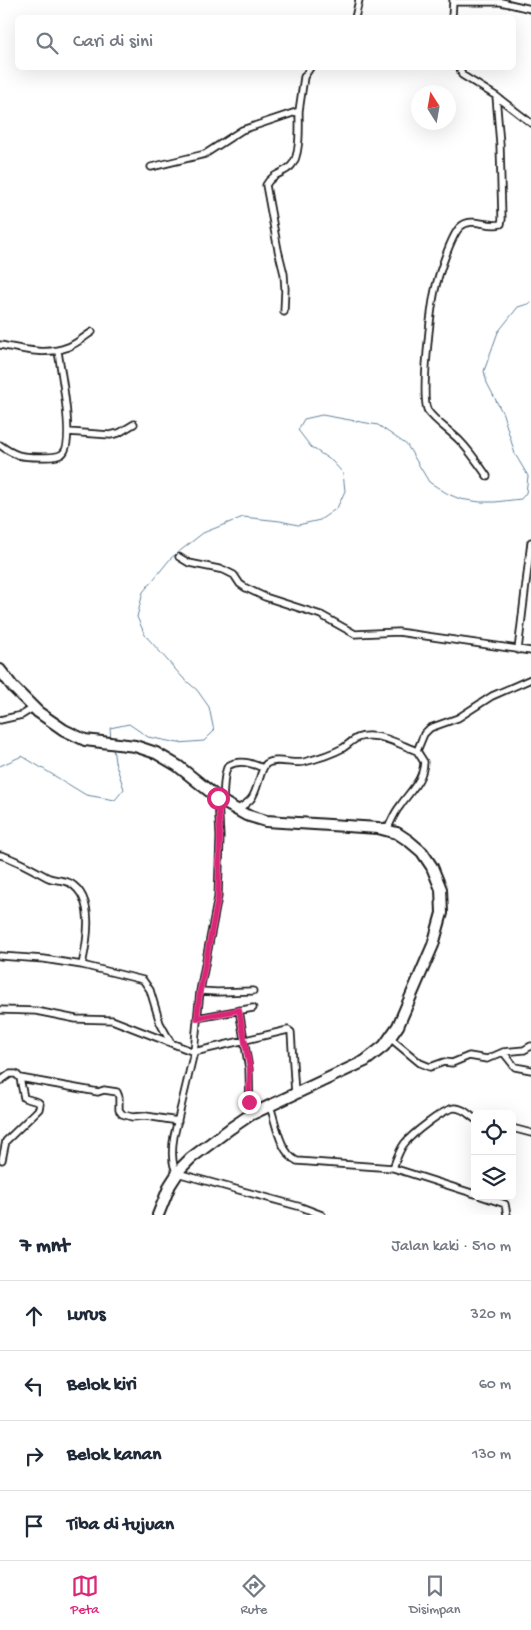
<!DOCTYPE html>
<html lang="id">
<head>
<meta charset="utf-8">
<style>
  body { margin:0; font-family:"Gochi Hand",sans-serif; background:#f6f6f7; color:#1f2937 }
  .controls { position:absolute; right:15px; bottom:15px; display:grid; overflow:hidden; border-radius:8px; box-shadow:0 5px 20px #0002 }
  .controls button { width:45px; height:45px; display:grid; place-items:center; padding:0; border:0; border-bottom:1px solid #e0e1e3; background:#fff; color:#1f2937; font:25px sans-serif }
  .compass { position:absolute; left:411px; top:85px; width:45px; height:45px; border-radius:50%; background:#fff; box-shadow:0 5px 20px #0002; rotate:349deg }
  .stop { position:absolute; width:15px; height:15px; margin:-11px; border:4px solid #db2777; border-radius:50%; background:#fff }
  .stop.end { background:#db2777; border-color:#fff; box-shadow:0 1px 5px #0008 }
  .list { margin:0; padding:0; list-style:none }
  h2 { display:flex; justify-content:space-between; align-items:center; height:65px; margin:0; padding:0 20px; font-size:21px }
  h2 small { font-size:16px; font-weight:400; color:#747a83 }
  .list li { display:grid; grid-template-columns:32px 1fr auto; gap:15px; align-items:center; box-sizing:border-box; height:70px; padding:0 20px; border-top:1px solid #e0e1e3 }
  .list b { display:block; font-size:19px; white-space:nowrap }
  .list em { font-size:16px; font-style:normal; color:#747a83 }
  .icon { flex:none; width:28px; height:28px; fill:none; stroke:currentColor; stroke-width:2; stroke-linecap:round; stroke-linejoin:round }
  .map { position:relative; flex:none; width:531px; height:1215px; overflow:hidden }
  .search { position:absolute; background:#fff; box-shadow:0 5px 20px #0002; left:15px; right:15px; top:15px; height:55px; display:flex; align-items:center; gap:12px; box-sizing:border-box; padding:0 18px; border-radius:8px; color:#747a83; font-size:19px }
  .sheet { height:345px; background:#fff }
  nav { display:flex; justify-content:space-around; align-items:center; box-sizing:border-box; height:70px; border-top:1px solid #e0e1e3; background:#fff; font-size:14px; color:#747a83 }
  nav a { display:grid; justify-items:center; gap:2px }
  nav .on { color:#db2777 }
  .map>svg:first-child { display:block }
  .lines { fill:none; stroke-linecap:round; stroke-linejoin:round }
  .stream { stroke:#618099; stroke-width:1 }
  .street-casing { stroke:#1c1c1c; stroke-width:9 }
  .highway-casing { stroke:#1c1c1c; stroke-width:14 }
  .street { stroke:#fff; stroke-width:5.5 }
  .highway { stroke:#fff; stroke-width:10 }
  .route { stroke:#db2777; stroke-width:6 }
</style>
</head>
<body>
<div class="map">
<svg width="531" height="1215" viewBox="0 0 531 1215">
  <rect width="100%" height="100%" fill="#fff"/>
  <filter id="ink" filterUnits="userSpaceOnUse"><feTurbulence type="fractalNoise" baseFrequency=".02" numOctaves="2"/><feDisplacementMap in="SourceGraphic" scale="10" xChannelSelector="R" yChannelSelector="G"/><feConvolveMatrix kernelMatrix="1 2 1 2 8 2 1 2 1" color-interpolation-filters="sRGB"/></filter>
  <g filter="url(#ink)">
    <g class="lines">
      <path class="stream" d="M111,739L110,728L129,724L148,737L178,743L204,741L214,731L209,707L197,690L183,678L145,635L137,617L143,592L171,558L203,533L243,517L280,521L298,525L320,520L337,508L345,491L343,473L332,461L311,447L298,430L304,419L322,415L378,425L407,445L429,482L448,494L460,499L480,502H495L521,499L526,493L528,476L515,454L503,414L487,383L484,371L498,332L518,307L531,303
        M0,766L22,756L86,795L115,800L124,789L115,762L113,748"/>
      <defs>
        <path id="street" d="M453,2H501L531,9
          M355,18L359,0
          M452,18L453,0
          M460,68L462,75L496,96L531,123
          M151,167L205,154L242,130L299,111L304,77L310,68
          M284,312L285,289L284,274L278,250L266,185C274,172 282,175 291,166C301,156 299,125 299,111
          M0,345C21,349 47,356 68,347C76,344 84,337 92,332
          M68,432L110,435L119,433L134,424
          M0,445C15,456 21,457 40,457C46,457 57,458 62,454C76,445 60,367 58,351
          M487,476C478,463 470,451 459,440C450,431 435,421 428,411C420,400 431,308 435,290C438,276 451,236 460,227C472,216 487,228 501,224L502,219L500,144L496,96
          M179,557L189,563L224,570L234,575L240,584L246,588L265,597L321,615L355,634L398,632L531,651
          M518,650L531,542
          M0,720L22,715L33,708
          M218,798L220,837L218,897L200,991L194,1052L174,1136C172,1147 171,1164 177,1173L301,1207L322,1215
          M223,802C224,792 223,774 228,766C239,759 251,763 263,768
          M236,810C241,807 247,804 251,799C258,791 260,769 266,764C276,757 293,765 304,762C316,759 332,754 343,748C353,741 357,735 370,736C386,736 403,746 417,751L424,734L430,728L458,718L492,696L531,679
          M387,830C391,822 394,813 400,806C410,791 423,781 424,762L417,751
          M0,855C10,857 36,871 45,876C52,881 62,879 70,883C96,898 87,942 82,965
          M0,956L44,959L82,965L143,980L150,990L160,1023L171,1043
          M200,991L217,992L253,991
          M0,1010L36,1011L76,1019L112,1020L194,1052L288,1030L291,1032L295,1094
          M239,1010L249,1069L250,1115
          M197,1018L253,1008
          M390,1038L420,1063L430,1067L444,1062L452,1063L469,1056L487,1059L503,1052L524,1050L531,1046
          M503,1052L515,1067L531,1070
          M20,1078L98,1092L104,1090L117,1092L119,1097V1110L122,1114L132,1117L146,1116L178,1121
          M0,1081L10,1074H16L20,1078L24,1098L38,1102L40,1104L39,1109L6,1141L2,1160
          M270,1106C276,1123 280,1153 297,1161L393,1168L475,1194
          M512,1128L531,1133
          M393,1168C396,1160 399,1151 404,1144C411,1135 444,1108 455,1108C463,1108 468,1114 475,1119
          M481,1196L505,1204L507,1215"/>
        <path id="highway" d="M0,670L13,687L38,712L64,730L85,740L135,746L156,753L178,766L223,802L246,815L266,821L378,828L397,833L409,841L422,852L432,867L441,889L442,913L433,945L398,1026L384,1046L365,1061L250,1115L231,1128L191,1158L181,1168L170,1185L158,1215"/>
      </defs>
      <use href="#street" class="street-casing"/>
      <use href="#highway" class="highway-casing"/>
      <use href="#street" class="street"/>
      <use href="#highway" class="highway"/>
    </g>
  </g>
  <g class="lines" filter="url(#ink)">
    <path class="route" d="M218,798L220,837L218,898L200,991L197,1018L239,1010L250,1069L249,1102"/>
  </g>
</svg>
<div class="controls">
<button><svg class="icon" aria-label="locate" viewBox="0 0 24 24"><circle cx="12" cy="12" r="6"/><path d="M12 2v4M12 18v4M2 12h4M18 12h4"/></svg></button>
<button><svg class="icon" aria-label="layers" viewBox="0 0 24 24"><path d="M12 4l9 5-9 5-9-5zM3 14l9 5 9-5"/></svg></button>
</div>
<svg class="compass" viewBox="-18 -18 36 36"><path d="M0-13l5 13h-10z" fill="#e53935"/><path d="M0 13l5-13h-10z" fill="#747a83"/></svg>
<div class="stop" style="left:218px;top:798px"></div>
<div class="stop end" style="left:249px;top:1102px"></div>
<div class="search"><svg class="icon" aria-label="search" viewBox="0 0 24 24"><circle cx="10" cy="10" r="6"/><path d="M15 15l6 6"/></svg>Cari di sini</div>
</div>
<section class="sheet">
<h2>7 mnt<small>Jalan kaki · 510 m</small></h2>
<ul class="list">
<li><svg class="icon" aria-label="ahead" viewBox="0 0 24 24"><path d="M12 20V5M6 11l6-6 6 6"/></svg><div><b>Lurus</b></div><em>320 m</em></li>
<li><svg class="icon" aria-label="left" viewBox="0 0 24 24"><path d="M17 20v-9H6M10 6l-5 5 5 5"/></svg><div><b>Belok kiri</b></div><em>60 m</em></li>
<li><svg class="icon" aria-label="right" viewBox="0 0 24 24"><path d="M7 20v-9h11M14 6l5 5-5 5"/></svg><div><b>Belok kanan</b></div><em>130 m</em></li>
<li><svg class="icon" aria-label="arrive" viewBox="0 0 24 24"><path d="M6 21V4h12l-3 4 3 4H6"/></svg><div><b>Tiba di tujuan</b></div></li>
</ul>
</section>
<nav>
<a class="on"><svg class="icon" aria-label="map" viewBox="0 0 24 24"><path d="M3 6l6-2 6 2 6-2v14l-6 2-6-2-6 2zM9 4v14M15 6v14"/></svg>Peta</a>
<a><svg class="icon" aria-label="directions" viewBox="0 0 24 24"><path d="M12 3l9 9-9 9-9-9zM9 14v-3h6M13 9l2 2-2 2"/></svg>Rute</a>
<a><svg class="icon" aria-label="saved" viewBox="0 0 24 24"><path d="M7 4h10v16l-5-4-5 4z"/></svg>Disimpan</a>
</nav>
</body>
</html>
